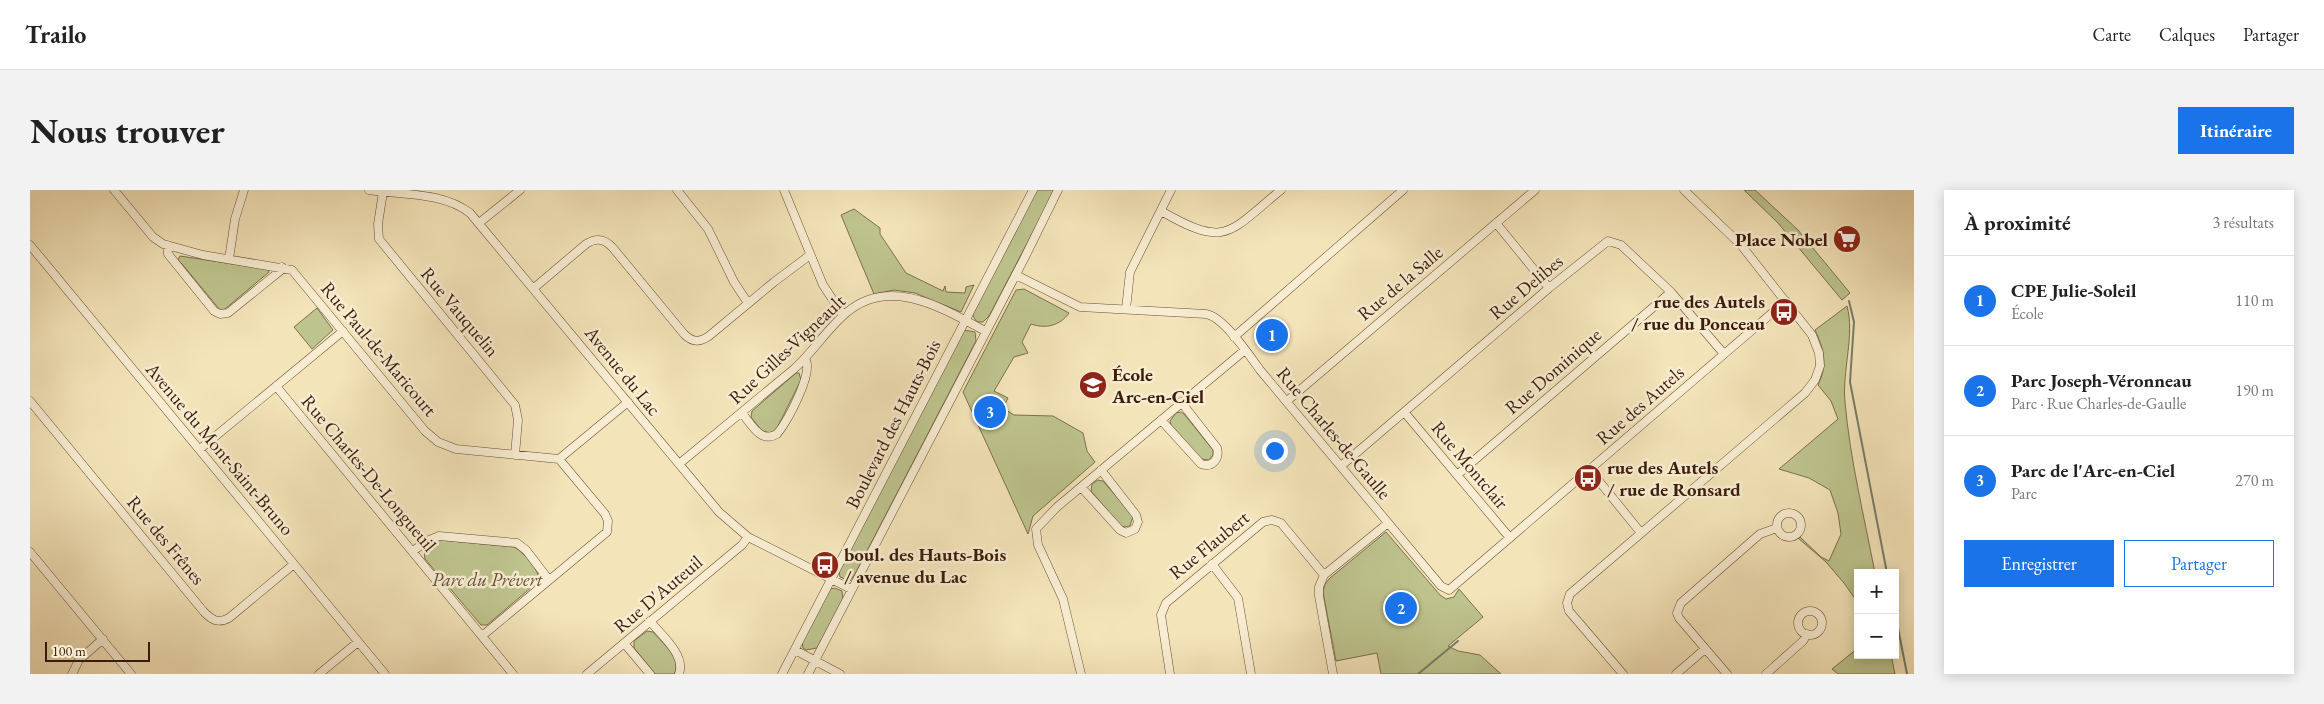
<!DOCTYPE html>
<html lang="fr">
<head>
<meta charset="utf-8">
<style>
  body { margin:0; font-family:"EB Garamond",serif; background:#f2f2f2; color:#222 }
  .controls { position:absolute; right:15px; bottom:15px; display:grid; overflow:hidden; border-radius:0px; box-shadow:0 2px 12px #0003 }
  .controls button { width:45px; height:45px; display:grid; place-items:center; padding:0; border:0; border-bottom:1px solid #e0e0e0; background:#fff; color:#222; font:25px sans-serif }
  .scale { position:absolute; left:15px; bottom:12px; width:105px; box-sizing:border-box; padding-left:5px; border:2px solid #3b1c0b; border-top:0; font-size:14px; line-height:18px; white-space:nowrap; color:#3b1c0b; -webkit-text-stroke:4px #f8edd2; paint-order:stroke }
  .you { position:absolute; left:1244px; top:260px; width:18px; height:18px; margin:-12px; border:4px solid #fff; border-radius:50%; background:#1a73e8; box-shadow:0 0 0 8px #1a73e833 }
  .badge { display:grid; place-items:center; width:32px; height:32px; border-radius:50%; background:#1a73e8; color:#fff; font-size:16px; font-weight:700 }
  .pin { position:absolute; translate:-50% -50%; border:2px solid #fff; box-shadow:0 1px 5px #0006 }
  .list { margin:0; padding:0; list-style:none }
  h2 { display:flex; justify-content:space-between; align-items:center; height:65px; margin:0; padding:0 20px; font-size:21px }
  h2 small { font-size:16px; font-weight:400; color:#767676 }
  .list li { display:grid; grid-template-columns:32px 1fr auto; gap:15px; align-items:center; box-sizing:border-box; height:90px; padding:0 20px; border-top:1px solid #e0e0e0 }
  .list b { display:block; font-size:19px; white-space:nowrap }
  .list p { margin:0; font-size:16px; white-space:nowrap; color:#767676 }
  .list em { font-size:16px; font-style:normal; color:#767676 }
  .actions { display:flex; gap:10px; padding:15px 20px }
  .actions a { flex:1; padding:11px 0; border:1px solid #1a73e8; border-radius:0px; text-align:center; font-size:18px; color:#1a73e8 }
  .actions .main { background:#1a73e8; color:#fff }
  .map { position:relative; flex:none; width:1884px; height:484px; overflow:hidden; border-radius:0px }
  header { display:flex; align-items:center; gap:30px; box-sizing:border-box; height:70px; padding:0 25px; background:#fff; border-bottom:1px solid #e0e0e0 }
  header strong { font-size:24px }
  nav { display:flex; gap:28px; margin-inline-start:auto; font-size:18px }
  .intro { display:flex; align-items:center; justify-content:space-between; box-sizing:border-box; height:120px; padding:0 30px }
  h1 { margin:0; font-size:35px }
  .button { padding:12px 22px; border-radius:0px; background:#1a73e8; color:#fff; font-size:18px; font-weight:700 }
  main { display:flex; gap:30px; padding:0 30px }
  aside { flex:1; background:#fff; border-radius:0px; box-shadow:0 2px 12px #0003 }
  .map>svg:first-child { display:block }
  .green { fill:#bec48e; stroke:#7c704c }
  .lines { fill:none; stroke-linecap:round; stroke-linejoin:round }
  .stream { stroke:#757e6d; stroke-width:2 }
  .minor-casing { stroke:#694e36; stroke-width:9 }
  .minor { stroke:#f8edd2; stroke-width:8 }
  .labels { text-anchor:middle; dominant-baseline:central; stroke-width:5; stroke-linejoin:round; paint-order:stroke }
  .poi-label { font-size:19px; font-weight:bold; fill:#3b1c0b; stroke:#f8edd2; text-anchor:start }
  .street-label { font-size:19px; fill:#3b1c0b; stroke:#f8edd2 }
  .park-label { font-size:19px; font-style:italic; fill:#624e32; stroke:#f8edd2 }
</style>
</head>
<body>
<header>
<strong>Trailo</strong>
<nav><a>Carte</a><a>Calques</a><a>Partager</a></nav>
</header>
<div class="intro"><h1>Nous trouver</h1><a class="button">Itinéraire</a></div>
<main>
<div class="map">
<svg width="1884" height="484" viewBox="0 0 1884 484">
  <rect width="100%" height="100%" fill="#f4e4b9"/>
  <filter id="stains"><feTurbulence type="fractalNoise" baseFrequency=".004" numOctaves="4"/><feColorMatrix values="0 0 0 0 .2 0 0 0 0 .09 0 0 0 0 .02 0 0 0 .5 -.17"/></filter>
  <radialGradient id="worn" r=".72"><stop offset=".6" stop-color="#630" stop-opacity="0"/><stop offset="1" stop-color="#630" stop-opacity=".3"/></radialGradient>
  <path class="green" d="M1006,0H1025L959,126L953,132H947L943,126V122Z
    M1714,0H1725L1768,40L1820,103L1812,110L1748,33Z
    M824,19L850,38V44L876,83L913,101L915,96L916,102L935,103L936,97L944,95L931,122L885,103L864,100L844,104L811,25Z
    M150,66L237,79L239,82L195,119L190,120L152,74L148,70Z
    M994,99L1039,123C1030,136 1015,139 1001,134L992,152L998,163L984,167L964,201L978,208L973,218L984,225L1023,226L1053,243L1057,261L1065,272L1003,326L998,344L933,202L986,100Z
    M1817,116C1825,144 1812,181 1815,212C1820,269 1834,326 1845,383H1828V413L1814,393L1796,372L1768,348L1770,347L1791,367L1799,371L1811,344L1808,323L1800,300L1779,288L1749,279L1808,229L1801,211L1788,195C1798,175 1794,159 1785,140Z
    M287,118L303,140L282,159L264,137Z
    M934,140L945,142L946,151L825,384L820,391L810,387L809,380Z
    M766,183H769L771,190L746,240L739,243L732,241L721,227L722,221Z
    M1151,222L1154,224L1183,260V265L1179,270L1171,269L1141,235L1140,231L1146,223Z
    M1068,290L1073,291L1103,326L1100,336L1094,337L1090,335L1061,301L1062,294Z
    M1356,342L1410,405L1416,409L1424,407L1429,399L1453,427L1418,456L1428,461L1450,465L1471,484H1351L1347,463L1306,471L1293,402L1295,394L1300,388Z
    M411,350L484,357C493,362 510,380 509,391L457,435H451L395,369C392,358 402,352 411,350Z
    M805,398L812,401L813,409L787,458L776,460L773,458L772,451L800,399Z
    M617,441L623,442C632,453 653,469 644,484H625L604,458V451Z
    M1828,458V465H1861L1865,484H1808L1802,479Z"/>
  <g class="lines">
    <path class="stream" d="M1819,111L1824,132L1820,192L1857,383
      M1865,423L1877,484
      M1388,484L1428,451"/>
    <defs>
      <path id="minor" d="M84,0L123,47L133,54L173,65L262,80L395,241L408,252L426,259L529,269L598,212
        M339,0C371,5 413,2 440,23L689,322L718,347L821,399
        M647,0L678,39L704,92L718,113
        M754,0L793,95L813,125
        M353,2L348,34L349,49L485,215L488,230L485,265
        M1131,21C1197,59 1198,43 1251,0
        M449,33L490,0
        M1466,33L1519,98
        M0,55L355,484
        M137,55L138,64L184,121L190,124L198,123L250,81L252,77
        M199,69L205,29L214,0
        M986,85L1050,117L1176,124C1193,126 1220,166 1230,180L1411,396L1419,400L1756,111
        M504,98L556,54C567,47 575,49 583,58L654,144C662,152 669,153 679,146L744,92L780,65
        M1096,119L1100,82L1141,0
        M1204,147L1373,0
        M246,196L483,484
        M0,211L174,422C182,430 188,434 199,428L264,374
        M1257,211L1505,0
        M712,223C721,234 731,254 747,244C757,232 785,181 775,169
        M1375,223L1480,348
        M1131,230L1171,274C1182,278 1190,269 1187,258L1151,212
        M170,259L313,141
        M649,274L764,179C783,162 797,139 816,123C860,85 914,119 955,141
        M1311,276L1519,98L1578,51L1591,55L1641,102L1694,164
        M1560,280L1611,343
        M1427,285L1641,102
        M1051,297L1090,340L1096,343L1105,339L1108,332L1106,325L1071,280
        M1747 335a12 12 0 1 1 24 0a12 12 0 1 1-24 0Z
        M383,361L397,351L409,346L487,353L496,360L519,390
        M0,362L101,484
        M1182,374L1208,408L1221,484
        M1768 433a12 12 0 1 1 24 0a12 12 0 1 1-24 0Z
        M620,431C631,445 656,465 649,484
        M452,446L577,342L578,331L575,324L529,269
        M594,453L620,484
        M765,460L810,484
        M42,484L49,470L73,449
        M289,484L328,452
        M557,484L712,355L718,347
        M752,484L1003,0
        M778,484L995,67L1028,0
        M1051,484L1033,409L1008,355L1006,339L1027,317L1215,160
        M1140,484L1131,425L1136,413L1233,332L1242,330L1251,333L1294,385
        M1303,484L1289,406V397L1294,385L1358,333
        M1593,484L1539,421L1537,413L1540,404L1775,203L1785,190L1790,176L1789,163L1782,145L1711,55L1654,0
        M1646,484L1675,459
        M1697,484L1649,428L1647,423L1651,413L1730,344L1747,338
        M1736,484L1773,451L1777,444"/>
    </defs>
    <use href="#minor" class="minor-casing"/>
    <use href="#minor" class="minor"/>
  </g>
  <defs>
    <symbol id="supermarket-disc" viewBox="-11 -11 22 22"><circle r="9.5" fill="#8f2418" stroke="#f8edd2"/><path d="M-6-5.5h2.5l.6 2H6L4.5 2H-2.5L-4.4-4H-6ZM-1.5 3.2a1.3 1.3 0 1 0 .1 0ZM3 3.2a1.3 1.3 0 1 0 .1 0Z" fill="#fff"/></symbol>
    <symbol id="bus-disc" viewBox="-11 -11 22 22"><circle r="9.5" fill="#8f2418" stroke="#f8edd2"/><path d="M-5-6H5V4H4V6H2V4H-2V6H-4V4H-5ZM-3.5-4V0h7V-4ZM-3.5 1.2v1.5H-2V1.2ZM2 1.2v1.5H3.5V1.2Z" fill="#fff"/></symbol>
    <symbol id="school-disc" viewBox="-11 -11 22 22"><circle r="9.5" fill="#8f2418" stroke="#f8edd2"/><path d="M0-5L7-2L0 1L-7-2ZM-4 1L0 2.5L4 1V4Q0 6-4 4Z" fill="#fff"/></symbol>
  </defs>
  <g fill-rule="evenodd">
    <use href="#supermarket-disc" x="1801" y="33" width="32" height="32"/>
    <use href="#bus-disc" x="1738" y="106" width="32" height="32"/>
    <use href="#school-disc" x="1047" y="179" width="32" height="32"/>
    <use href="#bus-disc" x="1542" y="272" width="32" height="32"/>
    <use href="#bus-disc" x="779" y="359" width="32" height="32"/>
  </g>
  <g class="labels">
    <g class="poi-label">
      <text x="1798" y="49" text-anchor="end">Place Nobel</text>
      <text x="1735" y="111" text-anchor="end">rue des Autels<tspan x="1735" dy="22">/ rue du Ponceau</tspan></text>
      <text x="1082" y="184">École<tspan x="1082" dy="22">Arc-en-Ciel</tspan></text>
      <text x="1577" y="277">rue des Autels<tspan x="1577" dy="22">/ rue de Ronsard</tspan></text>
      <text x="814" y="364">boul. des Hauts-Bois<tspan x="814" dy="22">/ avenue du Lac</tspan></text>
    </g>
    <g class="street-label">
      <text transform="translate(1370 93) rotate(-40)">Rue de la Salle</text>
      <text transform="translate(1496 97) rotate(-40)">Rue Delibes</text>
      <text transform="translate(430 122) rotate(50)">Rue Vauquelin</text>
      <text transform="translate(349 159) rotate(50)">Rue Paul-de-Maricourt</text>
      <text transform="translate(757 159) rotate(-43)">Rue Gilles-Vigneault</text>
      <text transform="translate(593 181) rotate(51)">Avenue du Lac</text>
      <text transform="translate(1523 181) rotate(-41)">Rue Dominique</text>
      <text transform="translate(1610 215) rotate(-41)">Rue des Autels</text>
      <text transform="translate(863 234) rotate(-63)">Boulevard des Hauts-Bois</text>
      <text transform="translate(1304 243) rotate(50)">Rue Charles-de-Gaulle</text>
      <text transform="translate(190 259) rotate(50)">Avenue du Mont-Saint-Bruno</text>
      <text transform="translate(1440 275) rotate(50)">Rue Montclair</text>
      <text transform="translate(339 283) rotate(50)">Rue Charles-De-Longueuil</text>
      <text transform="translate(136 350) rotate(50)">Rue des Frênes</text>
      <text transform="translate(1179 355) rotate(-39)">Rue Flaubert</text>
      <text transform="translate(628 404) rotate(-40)">Rue D'Auteuil</text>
    </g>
    <g class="park-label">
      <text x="457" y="389">Parc du Prévert</text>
    </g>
  </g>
  <rect width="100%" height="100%" filter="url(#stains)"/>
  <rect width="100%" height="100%" fill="url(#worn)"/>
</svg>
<div class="controls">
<button>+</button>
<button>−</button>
</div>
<div class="scale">100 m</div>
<div class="you"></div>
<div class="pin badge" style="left:1242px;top:145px">1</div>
<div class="pin badge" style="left:1371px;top:418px">2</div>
<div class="pin badge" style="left:960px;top:222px">3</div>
</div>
<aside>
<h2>À proximité<small>3 résultats</small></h2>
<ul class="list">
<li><span class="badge">1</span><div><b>CPE Julie-Soleil</b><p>École</p></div><em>110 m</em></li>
<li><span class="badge">2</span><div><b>Parc Joseph-Véronneau</b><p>Parc · Rue Charles-de-Gaulle</p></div><em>190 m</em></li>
<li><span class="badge">3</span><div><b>Parc de l'Arc-en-Ciel</b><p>Parc</p></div><em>270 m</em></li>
</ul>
<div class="actions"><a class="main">Enregistrer</a><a>Partager</a></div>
</aside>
</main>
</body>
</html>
